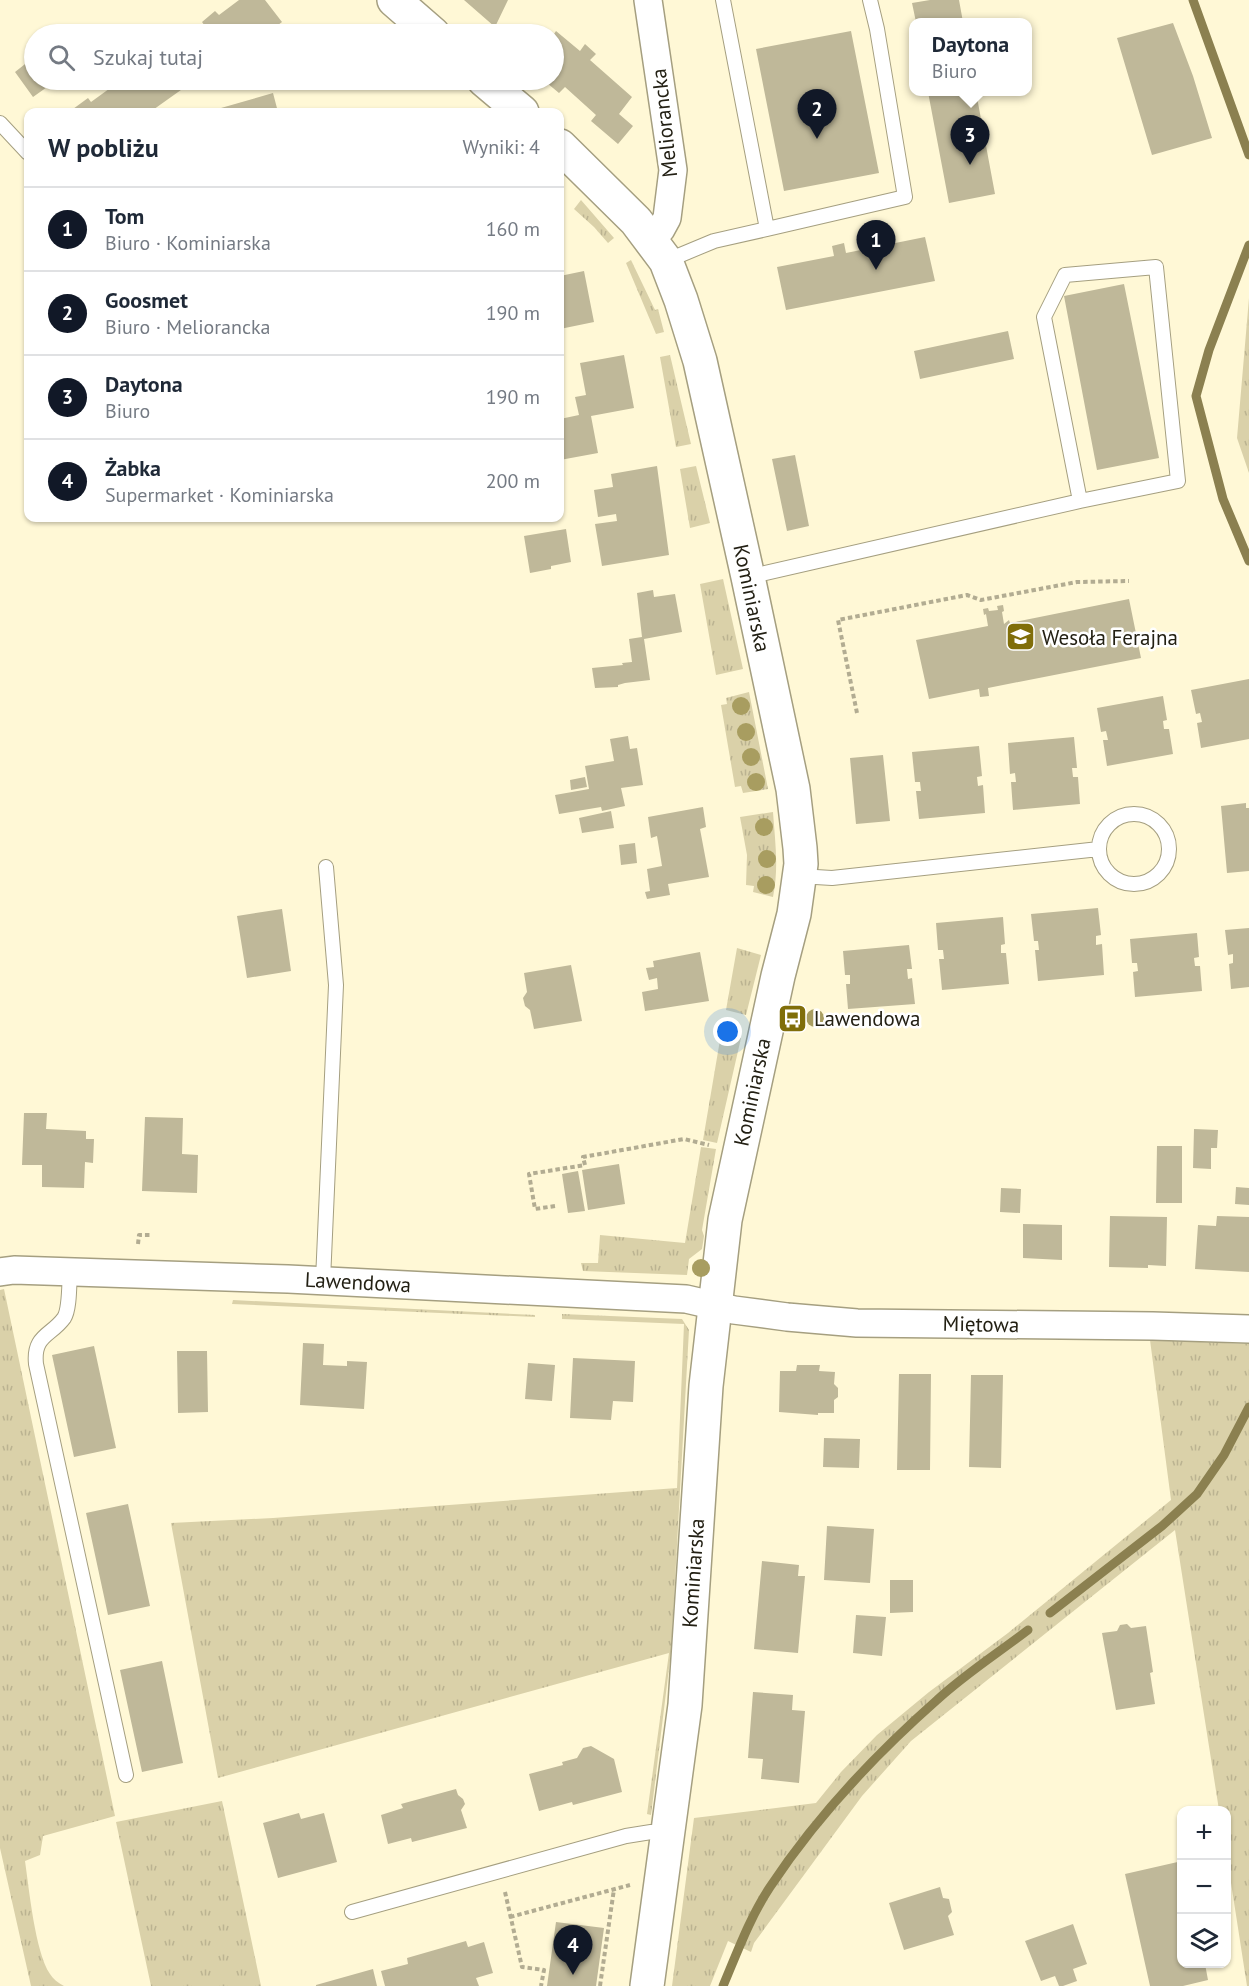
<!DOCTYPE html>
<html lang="pl">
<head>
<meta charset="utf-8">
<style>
  body { margin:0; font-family:"PT Sans",sans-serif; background:#f6f6f7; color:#1f2937 }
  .controls { position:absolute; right:18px; bottom:18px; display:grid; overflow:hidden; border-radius:12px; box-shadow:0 2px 4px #0004 }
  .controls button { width:54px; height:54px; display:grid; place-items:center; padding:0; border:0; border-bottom:2px solid #e0e1e3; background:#fff; color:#1f2937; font:30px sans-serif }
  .you { position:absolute; left:728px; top:1032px; width:21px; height:21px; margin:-15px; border:4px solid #fff; border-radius:50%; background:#1a73e8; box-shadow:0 0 0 9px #1a73e833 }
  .badge { display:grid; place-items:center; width:39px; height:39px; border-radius:50%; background:#111827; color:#fff; font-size:20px; font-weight:700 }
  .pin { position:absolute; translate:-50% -50px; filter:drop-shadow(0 2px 3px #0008) }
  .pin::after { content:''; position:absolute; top:32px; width:21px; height:18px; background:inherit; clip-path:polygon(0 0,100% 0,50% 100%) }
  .popup { position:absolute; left:909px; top:18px; width:123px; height:78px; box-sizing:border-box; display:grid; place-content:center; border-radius:12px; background:#fff; filter:drop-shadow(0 2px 4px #0005); font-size:20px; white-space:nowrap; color:#747a83 }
  .popup b { font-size:22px; color:#1f2937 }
  .popup::after { content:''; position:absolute; left:50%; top:100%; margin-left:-12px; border:12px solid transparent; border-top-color:#fff }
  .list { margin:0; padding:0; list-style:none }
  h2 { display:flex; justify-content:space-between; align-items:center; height:78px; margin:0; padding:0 24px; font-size:26px }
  h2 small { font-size:20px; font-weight:400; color:#747a83 }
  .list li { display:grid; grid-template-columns:39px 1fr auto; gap:18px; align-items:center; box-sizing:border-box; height:84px; padding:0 24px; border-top:2px solid #e0e1e3 }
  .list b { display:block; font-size:22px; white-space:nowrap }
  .list p { margin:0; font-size:20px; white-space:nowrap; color:#747a83 }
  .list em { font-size:20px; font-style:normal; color:#747a83 }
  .icon { flex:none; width:33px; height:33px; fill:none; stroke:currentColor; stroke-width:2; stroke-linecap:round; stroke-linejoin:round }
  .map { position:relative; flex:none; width:1249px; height:1986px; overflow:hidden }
  .search { position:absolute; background:#fff; box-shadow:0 2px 4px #0004; left:24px; top:24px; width:540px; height:66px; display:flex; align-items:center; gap:15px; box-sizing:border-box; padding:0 21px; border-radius:33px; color:#747a83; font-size:22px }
  .panel { position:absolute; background:#fff; box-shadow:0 2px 4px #0004; left:24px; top:108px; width:540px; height:414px; border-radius:12px }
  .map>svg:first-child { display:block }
  .grass { fill:url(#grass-tufts) }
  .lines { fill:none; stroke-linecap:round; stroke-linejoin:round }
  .stream { stroke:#8b8050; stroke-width:9 }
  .building { fill:#bfb899 }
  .lane-casing { stroke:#a59f80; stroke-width:16 }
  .street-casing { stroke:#a59f80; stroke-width:30 }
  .secondary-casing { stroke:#a59f80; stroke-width:36 }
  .path { stroke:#b2ac92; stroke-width:4; stroke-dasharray:4.5 3; stroke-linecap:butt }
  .lane { stroke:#fff; stroke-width:14 }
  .street { stroke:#fff; stroke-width:27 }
  .secondary { stroke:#fff; stroke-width:33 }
  .tree { fill:#a89d60 }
  .labels { text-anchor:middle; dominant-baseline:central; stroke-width:5; stroke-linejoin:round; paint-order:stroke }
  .street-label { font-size:21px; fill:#232014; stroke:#fff }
  .poi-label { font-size:21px; fill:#232014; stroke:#fff; text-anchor:start }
</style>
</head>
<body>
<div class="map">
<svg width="1249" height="1986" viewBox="0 0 1249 1986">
  <defs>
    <pattern id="grass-tufts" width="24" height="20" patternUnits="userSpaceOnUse" patternTransform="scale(1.5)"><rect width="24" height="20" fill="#dad1a9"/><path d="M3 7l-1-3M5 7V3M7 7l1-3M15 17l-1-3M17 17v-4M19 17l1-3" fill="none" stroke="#bbb391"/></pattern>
  </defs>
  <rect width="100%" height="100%" fill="#fff8d6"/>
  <path class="grass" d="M581,200L614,238L608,243L594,227L574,209Z
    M631,260L655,310L658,309L664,332L656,334L626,263Z
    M1249,298V473L1237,438Z
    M670,355L691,444L676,447L660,357Z
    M696,466L710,523L690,528L680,469Z
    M723,579L743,669L716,675L700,584Z
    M749,692L768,789L743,793L741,786L735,787L721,705L727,704L726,698Z
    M773,812C775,841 779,868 773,897L753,892L754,886L746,885L747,855L740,817Z
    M737,948L761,955L746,1015L726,1010Z
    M721,1034L741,1038L717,1143L703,1140Z
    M701,1147L716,1149L702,1230L704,1236L702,1249L689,1259L687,1275L583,1271L581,1263H598L600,1235L685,1243Z
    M4,1289L115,1816L43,1836L40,1855L25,1861C29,1888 35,1952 50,1974C53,1979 58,1983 64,1986H31L0,1848V1290Z
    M233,1300L535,1315V1317L232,1304Z
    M562,1314L682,1319L689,1330L671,1652L651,1815L647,1814L669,1653L218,1778L171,1523L273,1518L677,1488L684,1324L562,1319Z
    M1150,1340L1249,1344V1986H1247L1227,1857L1226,1810H1219L1175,1530L911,1741L862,1796L754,1943L751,1952L728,1941L710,1986H672L694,1818L816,1803L841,1772L877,1735L929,1692L1008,1633L1171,1500Z
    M222,1801L261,1986H151L116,1822Z"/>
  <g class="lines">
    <path class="stream" d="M1193,0L1249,155
      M1249,245L1209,350L1196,396L1223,499L1249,561
      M1050,1613L1162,1526L1197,1494L1224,1455L1249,1407
      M723,1986C737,1953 750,1917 770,1887C815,1819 877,1753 937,1700C965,1674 998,1653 1028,1630"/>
  </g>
  <path class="building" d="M239,0H265L282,22L266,34H211L202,22L215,11L219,15Z
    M464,0H508L495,27Z
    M930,0H959L963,22H916L912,3Z
    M1173,23L1193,76L1212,138L1152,155L1117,38Z
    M556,31L580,51L585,44L596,54L590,60L632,97L619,114L633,126L618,144L591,121L596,115L565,87L559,93L547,83L550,80H554V34Z
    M851,31L879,173L784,191L756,49Z
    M34,57V80H57L33,97L15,72Z
    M113,80H195L150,112H75L73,109L88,98L91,102L113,86L110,82Z
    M928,92H976L995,194L949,203Z
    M273,93L278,112H213L221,108Z
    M925,237L935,281L786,310L777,267L834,256L832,246L844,243L846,253Z
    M584,271L594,322L560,329V276Z
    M1124,284L1159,458L1097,470L1064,296Z
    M1008,331L1014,359L920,379L914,351Z
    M624,355L634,408L591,416L598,453L560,460V419L579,415L575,397L586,395L580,363Z
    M795,455L809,526L787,531L772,459Z
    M657,466L669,555L602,566L595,524L617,521L616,514L598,517L594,490L613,487L611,474Z
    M566,529L571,562L551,566V569L530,573L524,536Z
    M653,590L654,597L675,594L682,632L644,639L650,680L625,683L618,685V687L595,688L592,668L623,665L622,663L632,662L629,639L642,637L637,593Z
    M1129,599L1141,658L988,688L989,696L980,697L979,689L929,699L916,640L988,626L986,614L984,615L983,609L988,608L989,611L998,610L997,606L1003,605L1004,611L1002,612L1004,624L1009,620L1010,623Z
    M1249,679V739L1201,748L1197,723L1202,722L1200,713L1196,714L1191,690Z
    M1163,696L1167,720L1163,721L1164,729H1169L1173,754L1107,766L1103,740H1108L1106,731L1101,732L1097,708Z
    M628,736L630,749L637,748L643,785L621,788L625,806L602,811L601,807L559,814L555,795L589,789L585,766L614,761L610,739Z
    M1074,737L1077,768H1072L1073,777H1078L1080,804L1013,810L1011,782H1016L1015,773L1010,774L1008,743Z
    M979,746L982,776L977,777L978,786L983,785L985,813L919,819L916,791H921L920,782H915L912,752Z
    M883,755L890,821L856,824L850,758Z
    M585,777L587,787L571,790L570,780Z
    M1246,803V808H1249V871L1227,873L1221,806Z
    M703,807L706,827L700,829L709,877L668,884L670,895L647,899L645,892L650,891L647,869L662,866L657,836L651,838L648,817Z
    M611,811L614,828L582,833L579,818Z
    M635,843L637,863L621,865L619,845Z
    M1098,908L1101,935L1096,936V945L1102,944L1104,975L1038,981L1035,950H1039L1038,941H1034L1031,914Z
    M282,909L291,971L247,978L237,916Z
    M1003,917L1005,944L1001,945V953H1006L1009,984L942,990L939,959H944L943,950H938L936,923Z
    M1249,928V987L1231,989L1229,964L1233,963V954L1228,955L1225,930Z
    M1197,933L1199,957L1194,958L1195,966H1200L1202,991L1135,997L1133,972L1138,971L1137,963H1132L1130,939Z
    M909,945L912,969H907L908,979L912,978L915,1004L848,1009L846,984H850V975H845L843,951Z
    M700,952L709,1001L645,1011L642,992L658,989L657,978L649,980L646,968L654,967L653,961Z
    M571,965L582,1021L534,1029L530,1010L525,1006L523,998L527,992L524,973Z
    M24,1113H47L46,1129L86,1131V1139H94L93,1163L85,1162L84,1188L42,1187V1165H22Z
    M145,1117L183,1118L182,1154L198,1155L197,1193L142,1191Z
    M1194,1129L1218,1130L1217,1148H1211V1169L1193,1168Z
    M1157,1146H1182V1203H1156Z
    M619,1164L625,1204L588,1210L582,1170Z
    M578,1171L585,1211L568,1213L562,1174Z
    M1236,1187L1249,1188V1205L1235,1204Z
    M1001,1188L1021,1189L1020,1213L1000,1212Z
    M1110,1216L1167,1217L1166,1266L1148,1265V1268L1109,1267Z
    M1217,1216L1249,1217V1272L1195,1269L1198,1225L1216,1226Z
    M1023,1224L1062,1225V1260L1023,1258Z
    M303,1343L324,1344L323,1365L347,1366V1361L367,1362L364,1409L300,1405Z
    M94,1346L116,1448L74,1457L52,1355Z
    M177,1351H207L208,1412L178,1413Z
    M573,1358L635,1361L633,1402L613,1401L611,1420L570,1418Z
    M528,1363L555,1365L552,1401L525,1399Z
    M797,1365H820L819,1371L835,1372L834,1384L838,1388V1397L834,1400V1413H818V1415L779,1412L780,1371H796Z
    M899,1374H931L930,1470H897Z
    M971,1375H1003L1001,1468L969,1467Z
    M824,1438L860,1439L859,1468L823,1467Z
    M128,1504L150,1606L108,1615L86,1513Z
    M827,1526L874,1529L870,1583L824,1580Z
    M762,1561L799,1565L798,1576H805L798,1653L754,1649Z
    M890,1580H913V1612L890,1613Z
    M856,1615L886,1617L882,1656L853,1653Z
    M1127,1624L1131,1628L1146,1626L1153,1672L1150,1673L1155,1704L1116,1710L1102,1633L1117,1631L1120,1625Z
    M162,1661L183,1763L142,1772L120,1670Z
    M753,1692L793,1695L792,1710L805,1711L799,1783L761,1779L763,1759L748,1758Z
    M591,1746L614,1759L622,1792L573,1805L572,1802L539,1811L529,1774L563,1765L562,1762L577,1758L583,1748Z
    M456,1789L458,1795L463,1799L465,1804L461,1810L467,1828L412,1842L411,1838L388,1844L381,1815L403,1808L401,1804Z
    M299,1813L301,1819L324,1813L337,1862L278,1878L263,1823Z
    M1182,1861V1964H1205L1208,1980L1183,1986H1150L1125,1874Z
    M940,1887L943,1898L949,1899L952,1912L948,1916L954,1935L904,1950L889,1903Z
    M556,1922L604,1928L596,1986H547Z
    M1073,1924L1087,1964L1073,1969L1077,1981L1063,1986H1059L1055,1976L1041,1981L1025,1941Z
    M466,1941L468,1947L484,1942L493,1973L476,1978L479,1986H385L381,1971L408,1964L407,1958Z
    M373,1969L377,1986H316V1985Z"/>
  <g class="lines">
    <defs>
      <path id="lane" d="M0,123L28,153
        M767,229L905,197L877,29L870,0
        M666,261L714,241L767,229L723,0
        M748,577L1080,501L1044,317L1065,275L1156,267L1178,481L1080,501
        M1099 849a35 35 0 1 1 70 0a35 35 0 1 1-70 0Z
        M799,876L832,878L1099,849
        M70,1271C69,1282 70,1309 64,1318C51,1336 33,1335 36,1364L126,1775
        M323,1280L336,985L326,867
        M352,1912L626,1836L651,1832L667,1833"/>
      <path id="street" d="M648,0L673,170L667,218L661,229L651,241
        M0,1272L14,1270L288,1279L686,1299L734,1310L787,1317L857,1323L1153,1326L1249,1329"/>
      <path id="secondary" d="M394,0L433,34
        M484,80L522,112
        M560,146L636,221L666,261L681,300L700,361L748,577L793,789L800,848L801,864L794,914L778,976L725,1220L706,1386L685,1705L647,1986"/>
    </defs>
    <use href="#lane" class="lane-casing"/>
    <use href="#street" class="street-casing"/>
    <use href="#secondary" class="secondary-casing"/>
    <path class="path" d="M857,713L838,620L967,595L981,600L1077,582L1129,581
      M555,1206L535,1209L529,1174L585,1165L583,1157L684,1139L709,1145
      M138,1244L139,1235H152
      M505,1892L522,1967L544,1970L541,1986
      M510,1917L630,1885
      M600,1986L614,1889"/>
    <use href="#lane" class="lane"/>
    <use href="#street" class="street"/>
    <use href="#secondary" class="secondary"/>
  </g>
  <g class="tree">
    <circle cx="741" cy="706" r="9"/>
    <circle cx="746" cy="732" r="9"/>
    <circle cx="751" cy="757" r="9"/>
    <circle cx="756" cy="782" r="9"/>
    <circle cx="764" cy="827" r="9"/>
    <circle cx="767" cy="859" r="9"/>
    <circle cx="766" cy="885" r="9"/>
    <circle cx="815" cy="1018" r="9"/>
    <circle cx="701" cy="1268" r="9"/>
  </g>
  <defs>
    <symbol id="school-square" viewBox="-11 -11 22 22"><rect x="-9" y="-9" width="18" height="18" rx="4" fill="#806e0a" stroke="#fff"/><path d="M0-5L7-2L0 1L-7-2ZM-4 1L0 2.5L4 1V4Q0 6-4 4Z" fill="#fff"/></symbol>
    <symbol id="bus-square" viewBox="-11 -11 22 22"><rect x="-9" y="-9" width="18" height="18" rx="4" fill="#806e0a" stroke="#fff"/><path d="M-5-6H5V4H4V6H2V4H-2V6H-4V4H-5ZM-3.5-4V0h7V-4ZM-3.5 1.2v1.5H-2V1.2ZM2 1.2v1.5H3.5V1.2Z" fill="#fff"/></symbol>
  </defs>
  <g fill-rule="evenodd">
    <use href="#school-square" x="1004" y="620" width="33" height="33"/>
    <use href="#bus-square" x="776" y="1002" width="33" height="33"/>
  </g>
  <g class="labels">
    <g class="street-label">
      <text transform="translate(664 123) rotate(-96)">Meliorancka</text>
      <text transform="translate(752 598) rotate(78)">Kominiarska</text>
      <text transform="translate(752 1092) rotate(-78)">Kominiarska</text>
      <text transform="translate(358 1282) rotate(3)">Lawendowa</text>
      <text transform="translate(981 1324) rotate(1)">Miętowa</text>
      <text transform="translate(693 1573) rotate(-86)">Kominiarska</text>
    </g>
    <g class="poi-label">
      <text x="1042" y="637">Wesoła Ferajna</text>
      <text x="814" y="1018">Lawendowa</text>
    </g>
  </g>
</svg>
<div class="controls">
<button>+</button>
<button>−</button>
<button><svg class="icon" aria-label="layers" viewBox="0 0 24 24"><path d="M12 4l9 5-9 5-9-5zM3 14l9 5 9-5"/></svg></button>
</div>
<div class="you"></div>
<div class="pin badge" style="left:876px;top:270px">1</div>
<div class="pin badge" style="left:817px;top:139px">2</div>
<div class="pin badge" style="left:970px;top:165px">3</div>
<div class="popup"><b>Daytona</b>Biuro</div>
<div class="pin badge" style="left:573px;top:1975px">4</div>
<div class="search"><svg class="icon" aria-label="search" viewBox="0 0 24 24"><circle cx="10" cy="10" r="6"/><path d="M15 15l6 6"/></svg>Szukaj tutaj</div>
<section class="panel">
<h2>W pobliżu<small>Wyniki: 4</small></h2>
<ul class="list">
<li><span class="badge">1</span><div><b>Tom</b><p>Biuro · Kominiarska</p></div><em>160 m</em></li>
<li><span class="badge">2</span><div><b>Goosmet</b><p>Biuro · Meliorancka</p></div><em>190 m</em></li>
<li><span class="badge">3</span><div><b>Daytona</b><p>Biuro</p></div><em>190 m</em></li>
<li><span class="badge">4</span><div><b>Żabka</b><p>Supermarket · Kominiarska</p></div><em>200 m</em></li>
</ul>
</section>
</div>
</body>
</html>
